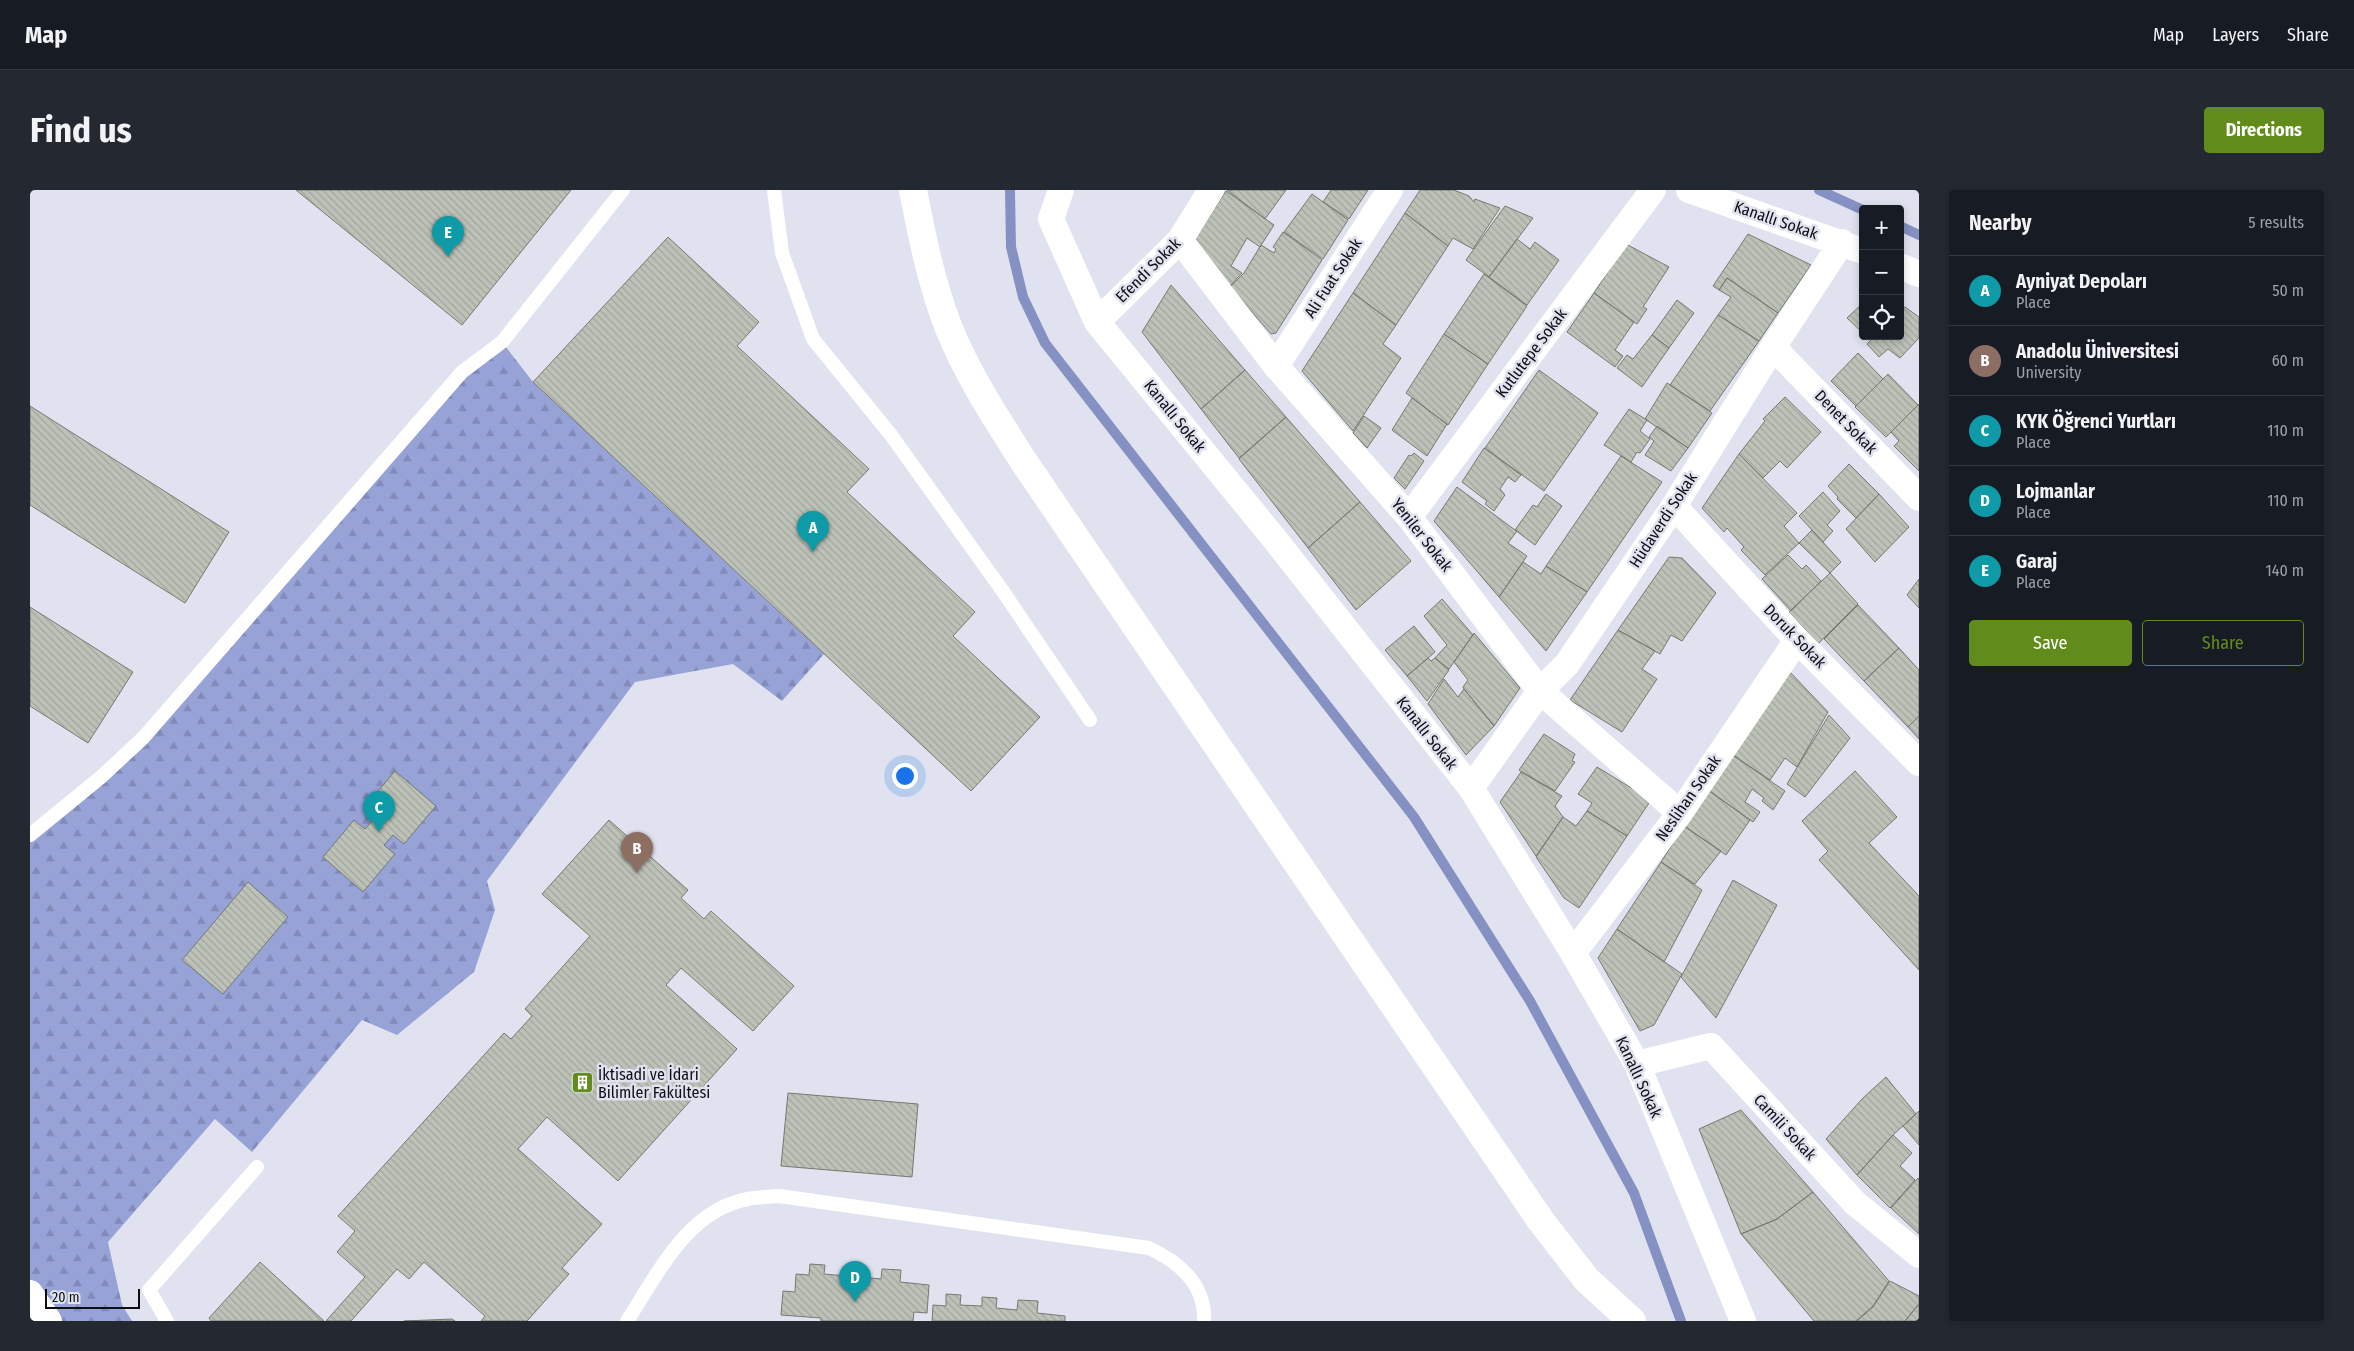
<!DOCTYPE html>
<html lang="en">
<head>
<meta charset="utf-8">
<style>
  body { margin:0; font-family:"Fira Sans Condensed",sans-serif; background:#242831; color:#f1f3f6 }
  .controls { position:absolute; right:15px; top:15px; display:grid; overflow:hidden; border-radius:5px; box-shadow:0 2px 8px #0003 }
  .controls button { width:45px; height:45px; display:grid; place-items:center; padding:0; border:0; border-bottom:1px solid #363941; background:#171b24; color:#f1f3f6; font:25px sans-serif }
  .scale { position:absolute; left:15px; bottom:12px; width:95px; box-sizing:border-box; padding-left:5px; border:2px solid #0e0f13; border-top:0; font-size:14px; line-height:18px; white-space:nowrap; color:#0e0f13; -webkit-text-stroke:4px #e0e3ef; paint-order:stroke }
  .you { position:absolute; left:874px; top:585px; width:18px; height:18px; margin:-12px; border:4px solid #fff; border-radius:50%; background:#1a73e8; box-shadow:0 0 0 8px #1a73e833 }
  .badge { display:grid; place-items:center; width:32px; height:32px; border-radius:50%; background:#618c1b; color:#fff; font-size:16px; font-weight:700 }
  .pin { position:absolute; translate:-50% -41px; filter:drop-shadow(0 1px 2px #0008) }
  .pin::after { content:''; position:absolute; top:26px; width:18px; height:15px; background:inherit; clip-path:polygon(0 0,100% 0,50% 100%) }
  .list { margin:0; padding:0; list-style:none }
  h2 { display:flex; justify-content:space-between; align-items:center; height:65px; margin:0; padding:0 20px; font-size:21px }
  h2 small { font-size:16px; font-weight:400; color:#9ea1a6 }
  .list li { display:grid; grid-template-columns:32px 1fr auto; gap:15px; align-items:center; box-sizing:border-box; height:70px; padding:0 20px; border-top:1px solid #363941 }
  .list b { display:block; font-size:19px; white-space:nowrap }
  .list p { margin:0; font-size:16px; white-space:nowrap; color:#9ea1a6 }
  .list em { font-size:16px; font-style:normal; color:#9ea1a6 }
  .actions { display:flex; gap:10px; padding:15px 20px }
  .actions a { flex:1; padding:11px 0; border:1px solid #618c1b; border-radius:5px; text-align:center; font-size:18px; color:#618c1b }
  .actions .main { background:#618c1b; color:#fff }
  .icon { flex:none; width:28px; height:28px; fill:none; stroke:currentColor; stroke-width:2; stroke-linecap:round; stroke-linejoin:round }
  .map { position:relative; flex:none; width:1889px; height:1131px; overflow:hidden; border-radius:5px }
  header { display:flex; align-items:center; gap:30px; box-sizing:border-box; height:70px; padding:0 25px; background:#171b24; border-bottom:1px solid #363941 }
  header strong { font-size:24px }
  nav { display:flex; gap:28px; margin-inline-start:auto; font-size:18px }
  .intro { display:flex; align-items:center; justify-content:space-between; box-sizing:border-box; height:120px; padding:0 30px }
  h1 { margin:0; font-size:35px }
  .button { padding:12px 22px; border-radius:5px; background:#618c1b; color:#fff; font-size:18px; font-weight:700 }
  main { display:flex; gap:30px; padding:0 30px }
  aside { flex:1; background:#171b24; border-radius:5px; box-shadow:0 2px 8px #0003 }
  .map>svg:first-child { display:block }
  .forest { fill:url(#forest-firs) }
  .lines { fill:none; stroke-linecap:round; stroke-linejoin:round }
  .stream { stroke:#8590c3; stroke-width:10 }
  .building { fill:url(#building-back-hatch); stroke:#757a70 }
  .lane { stroke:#fff; stroke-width:14 }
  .street { stroke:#fff; stroke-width:26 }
  .secondary { stroke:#fff; stroke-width:28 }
  .labels { text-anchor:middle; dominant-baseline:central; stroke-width:5; stroke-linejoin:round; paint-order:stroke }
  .street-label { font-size:16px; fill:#0e0f13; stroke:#e0e3ef }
  .poi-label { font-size:16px; fill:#0e0f13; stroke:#e0e3ef; text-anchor:start }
</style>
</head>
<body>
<header>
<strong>Map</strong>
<nav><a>Map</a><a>Layers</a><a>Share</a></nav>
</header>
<div class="intro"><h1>Find us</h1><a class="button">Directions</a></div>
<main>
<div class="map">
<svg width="1889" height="1131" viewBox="0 0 1889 1131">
  <defs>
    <pattern id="forest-firs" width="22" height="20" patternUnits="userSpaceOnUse" patternTransform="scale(1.25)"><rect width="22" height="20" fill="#97a2d7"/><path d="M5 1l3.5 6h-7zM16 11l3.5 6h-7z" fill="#818ab8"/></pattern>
    <pattern id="building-back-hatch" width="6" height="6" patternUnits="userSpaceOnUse" patternTransform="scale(1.25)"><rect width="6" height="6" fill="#bcc2b7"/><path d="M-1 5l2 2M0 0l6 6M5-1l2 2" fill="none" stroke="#a0a69c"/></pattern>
  </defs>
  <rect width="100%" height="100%" fill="#e0e3ef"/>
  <path class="forest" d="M472,152L503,192L794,464L752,511L703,474L605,492L457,691L465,720L444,782L367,845L332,830L222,962L185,929L78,1052L92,1115L102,1131H23L0,1093V645L71,587L432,182Z"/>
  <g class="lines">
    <path class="stream" d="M980,0L981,57L993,107L1015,153L1384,627L1500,811L1604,1003L1651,1131
      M1789,0L1833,20
      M1870,36L1889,45"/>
  </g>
  <path class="building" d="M266,0H541L432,135Z
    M1197,0H1256L1235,29Z
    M1301,0H1338L1319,29L1293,12Z
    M1390,0H1424L1439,6L1444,12L1445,9L1470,18L1443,59L1423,48L1418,56L1375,23Z
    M1196,1L1244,35L1230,57L1217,48L1201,76L1212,83L1198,98L1163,52Z
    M1282,4L1318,30L1293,69L1254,42Z
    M1475,16L1503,28L1459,87L1436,70Z
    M1375,23L1418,56L1366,135L1323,103Z
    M1253,42L1292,70L1246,143L1241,144L1200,97L1214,83L1231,55L1244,63L1246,59L1243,57Z
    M1718,44L1781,75L1748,123L1697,88L1689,100L1683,96Z
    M638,47L729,132L707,156L839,279L817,302L945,422L923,446L1010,527L941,601L503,192Z
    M1487,49L1500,59L1505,52L1529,70L1497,115L1459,87Z
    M1596,54L1639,77L1613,117L1617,119L1607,134L1564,103Z
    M1454,84L1497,116L1458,174L1414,144Z
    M1697,88L1748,123L1729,151L1688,125L1701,107L1689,100Z
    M1141,95L1215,180L1171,219L1112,142Z
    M1323,103L1366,135L1353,154L1371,168L1323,241L1272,181Z
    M1564,103L1604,132L1585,160L1593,166L1585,177L1537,142Z
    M1647,110L1664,123L1639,158L1622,145Z
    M1833,113V143L1817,128Z
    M1875,117L1889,127V148L1870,168L1858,159L1849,167L1837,154L1845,146H1870V121Z
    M1688,125L1729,151L1680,221L1640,195Z
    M1414,144L1458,174L1418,235L1376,203Z
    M1622,145L1639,158L1612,197L1587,178L1597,165L1603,169Z
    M1828,163L1853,189L1826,216L1801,191Z
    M1215,180L1256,227L1209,268L1171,219Z
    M1509,180L1568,223L1514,301L1455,258Z
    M1858,184L1888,215L1856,247L1825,217Z
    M1637,193L1682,223L1658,258L1615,229Z
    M1755,207L1791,242L1757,278L1750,271L1733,288L1709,264L1735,231L1733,229Z
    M1382,208L1417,234L1397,266L1362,240Z
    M1889,214V281L1864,256L1869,251L1861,242Z
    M0,216L199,342L155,413L0,315Z
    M1599,219L1617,230L1610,241L1620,249L1610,263L1607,262L1601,272L1574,255Z
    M1334,226L1351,238L1337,258L1323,243Z
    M1256,227L1330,312L1278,358L1209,269Z
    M1627,236L1658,258L1641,281L1615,265L1624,251L1619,247Z
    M1454,258L1491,285L1485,292L1478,287L1470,299L1475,305L1464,321L1455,314L1457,311L1432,292Z
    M1384,263L1394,271L1375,299L1364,288L1379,265L1381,266Z
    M1709,264L1767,323L1754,336L1769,353L1735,385L1711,360L1714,357L1697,338L1694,342L1672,318Z
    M1591,266L1632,292L1557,402L1516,376Z
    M1819,274L1849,304L1826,328L1807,309L1808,307L1798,296Z
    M1427,297L1485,340L1487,341L1478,353L1497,366L1469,407L1404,331Z
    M1793,302L1810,321L1797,335L1803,341L1793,352L1769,326Z
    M1516,304L1532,316L1505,355L1485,340L1503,315L1507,317Z
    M1849,304L1879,337L1845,372L1816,339Z
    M1330,312L1381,371L1326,420L1278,358Z
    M1782,340L1811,372L1800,383L1769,353Z
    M1758,365L1772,379L1776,375L1791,391L1761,421L1732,389Z
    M1639,367L1652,368L1686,403L1652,451L1641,445L1630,464L1588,440Z
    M1493,372L1511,384L1516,376L1557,402L1516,461L1469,407Z
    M1800,383L1828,414L1788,454L1759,422Z
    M1889,389V418L1877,405Z
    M1412,409L1443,445L1419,479L1405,468L1417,455L1394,426Z
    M1828,415L1869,458L1834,491L1794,449Z
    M0,417L103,482L58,553L0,516Z
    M1384,436L1405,462L1377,486L1355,460Z
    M1588,440L1625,461L1612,479L1627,489L1592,542L1540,510Z
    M1444,443L1490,498L1464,536L1434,499L1433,497L1438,490L1424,472Z
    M1869,458L1889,480V526L1878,537L1834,491Z
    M1398,468L1401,471L1405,468L1419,480L1397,511L1377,486Z
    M1759,481L1798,522L1767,577L1755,568L1740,590L1703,565Z
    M1414,489L1428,507L1434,499L1464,536L1436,565L1398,514Z
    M1799,525L1820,548L1775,607L1757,594Z
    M1889,526V549L1878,537Z
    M1514,544L1545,564L1542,571L1545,572L1525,601L1489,580Z
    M1701,564L1755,601L1743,620L1732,611L1734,608L1722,599L1715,612L1730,622L1723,632L1678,600Z
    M1567,577L1621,610L1597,646L1557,621L1562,613L1548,604Z
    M365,581L406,616L374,654L363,645L354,655L365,664L333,702L293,667L324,630L335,639L345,628L333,619Z
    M1825,581L1867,627L1839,653L1889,706V780L1789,670L1798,661L1772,631Z
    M1491,582L1532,606L1525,616L1533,627L1506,666L1470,612Z
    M1678,600L1720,630L1696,665L1654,636Z
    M1557,621L1597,646L1549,718L1534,708L1506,667L1533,627L1546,636Z
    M579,630L658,700L651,708L674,729L681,721L764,796L723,841L651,778L636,795L707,859L588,991L517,927L488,959L572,1034L532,1078L539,1084L497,1131H451L455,1126L394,1072L379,1089L367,1079L321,1131H296L335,1087L307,1062L325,1041L308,1026L474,843L481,849L502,826L495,819L560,746L512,704Z
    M1654,636L1691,661L1665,694L1631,672Z
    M1631,672L1672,700L1634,772L1587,739Z
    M1703,690L1747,715L1686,828L1651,787Z
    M218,692L258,727L193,804L152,770Z
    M1587,739L1652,784L1624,835L1610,841L1568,768Z
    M1856,887L1886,924L1863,945L1827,985L1796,949L1833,908Z
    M758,903L888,914L882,987L751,976Z
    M1711,920L1783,1002L1747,1029L1711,1044L1669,939Z
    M1889,921V955L1873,936Z
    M1863,945L1882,963L1870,976L1885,990L1860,1018L1827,985Z
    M1888,988L1889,989V1044L1861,1018Z
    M1783,1002L1859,1091L1843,1116L1826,1131H1784L1711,1044L1747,1029Z
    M230,1072L294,1131H181L179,1128Z
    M780,1074L795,1075L794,1084L816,1086V1076L830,1078L829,1087L851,1089L852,1079L871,1080L870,1092L899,1095L897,1123L884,1122L883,1131H791V1128L751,1125L753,1101L765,1102L766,1084L779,1085Z
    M1860,1091L1889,1106V1114L1875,1131H1827L1843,1117Z
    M916,1104L931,1105L930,1115L952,1116V1107L967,1108L966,1118L987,1120L988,1110L1008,1111L1007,1123L1035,1126V1131H902L903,1115L916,1116Z
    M1889,1114V1131H1875Z
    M422,1129L425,1131H374Z"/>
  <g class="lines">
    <path class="lane" d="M744,0L752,63L783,149L861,245L972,400L1060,530
      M0,645L71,587L113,548L432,182L472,152L593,0
      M137,1131L119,1100L227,977
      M597,1131C628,1084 657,1020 718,1009C728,1007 738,1007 749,1006L1119,1058C1149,1072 1176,1095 1174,1131"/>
    <path class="street" d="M1031,0L1021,29L1067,132L1243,347L1441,598L1543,763L1607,874L1713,1131
      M1659,0L1833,61
      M1150,50L1246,176L1379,327L1510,501L1650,623
      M1870,76L1889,84
      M1067,132L1150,50L1181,0
      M1743,157L1889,308
      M1246,176L1360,0
      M1644,316L1767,450L1889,573
      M1379,327L1623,0
      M1441,598L1510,501L1537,474L1644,316L1743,157L1812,52
      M1543,763L1650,623L1767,450
      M1607,874L1681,856L1825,1013L1889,1065
      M0,1103L19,1131"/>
    <path class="secondary" d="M883,0C892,46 901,92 918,136C937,184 966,228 994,272L1511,1031L1557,1090L1602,1131"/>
  </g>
  <defs>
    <symbol id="building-square" viewBox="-11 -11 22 22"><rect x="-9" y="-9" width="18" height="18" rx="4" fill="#618c1b" stroke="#e0e3ef"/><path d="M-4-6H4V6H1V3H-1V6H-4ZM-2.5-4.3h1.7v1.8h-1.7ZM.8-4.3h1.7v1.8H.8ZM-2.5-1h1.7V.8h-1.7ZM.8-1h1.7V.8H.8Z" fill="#fff"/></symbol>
  </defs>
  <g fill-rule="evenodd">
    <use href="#building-square" x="540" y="880" width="25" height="25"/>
  </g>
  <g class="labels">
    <g class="street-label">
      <text transform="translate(1746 30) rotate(19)">Kanallı Sokak</text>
      <text transform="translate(1118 80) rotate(-45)">Efendi Sokak</text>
      <text transform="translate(1303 88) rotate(-57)">Ali Fuat Sokak</text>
      <text transform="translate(1501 163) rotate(-53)">Kutlutepe Sokak</text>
      <text transform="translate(1145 226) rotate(51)">Kanallı Sokak</text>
      <text transform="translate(1816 232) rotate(46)">Denet Sokak</text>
      <text transform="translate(1633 330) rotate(-57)">Hüdaverdi Sokak</text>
      <text transform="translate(1392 345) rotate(52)">Yeniler Sokak</text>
      <text transform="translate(1765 446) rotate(46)">Doruk Sokak</text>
      <text transform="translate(1397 543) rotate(52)">Kanallı Sokak</text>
      <text transform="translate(1658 608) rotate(-55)">Neslihan Sokak</text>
      <text transform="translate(1609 887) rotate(65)">Kanallı Sokak</text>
      <text transform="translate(1755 937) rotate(47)">Camili Sokak</text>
    </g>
    <g class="poi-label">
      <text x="568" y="884">İktisadi ve İdari<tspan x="568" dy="18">Bilimler Fakültesi</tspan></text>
    </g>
  </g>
</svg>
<div class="controls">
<button>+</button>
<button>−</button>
<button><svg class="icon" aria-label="locate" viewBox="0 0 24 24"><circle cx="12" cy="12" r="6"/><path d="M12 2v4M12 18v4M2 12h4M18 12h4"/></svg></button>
</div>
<div class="scale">20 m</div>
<div class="you"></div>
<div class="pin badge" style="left:783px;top:362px;background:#0f9aa8">A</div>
<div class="pin badge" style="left:607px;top:683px;background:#8d6e63">B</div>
<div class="pin badge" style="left:349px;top:642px;background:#0f9aa8">C</div>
<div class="pin badge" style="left:825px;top:1112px;background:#0f9aa8">D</div>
<div class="pin badge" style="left:418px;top:67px;background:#0f9aa8">E</div>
</div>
<aside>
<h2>Nearby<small>5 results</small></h2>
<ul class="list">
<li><span class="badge" style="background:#0f9aa8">A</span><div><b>Ayniyat Depoları</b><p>Place</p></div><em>50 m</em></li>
<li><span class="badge" style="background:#8d6e63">B</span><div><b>Anadolu Üniversitesi</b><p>University</p></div><em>60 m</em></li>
<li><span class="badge" style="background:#0f9aa8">C</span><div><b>KYK Öğrenci Yurtları</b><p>Place</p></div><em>110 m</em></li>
<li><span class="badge" style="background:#0f9aa8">D</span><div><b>Lojmanlar</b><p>Place</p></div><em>110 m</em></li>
<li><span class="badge" style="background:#0f9aa8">E</span><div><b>Garaj</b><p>Place</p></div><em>140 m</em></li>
</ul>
<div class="actions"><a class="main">Save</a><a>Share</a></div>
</aside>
</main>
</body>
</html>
